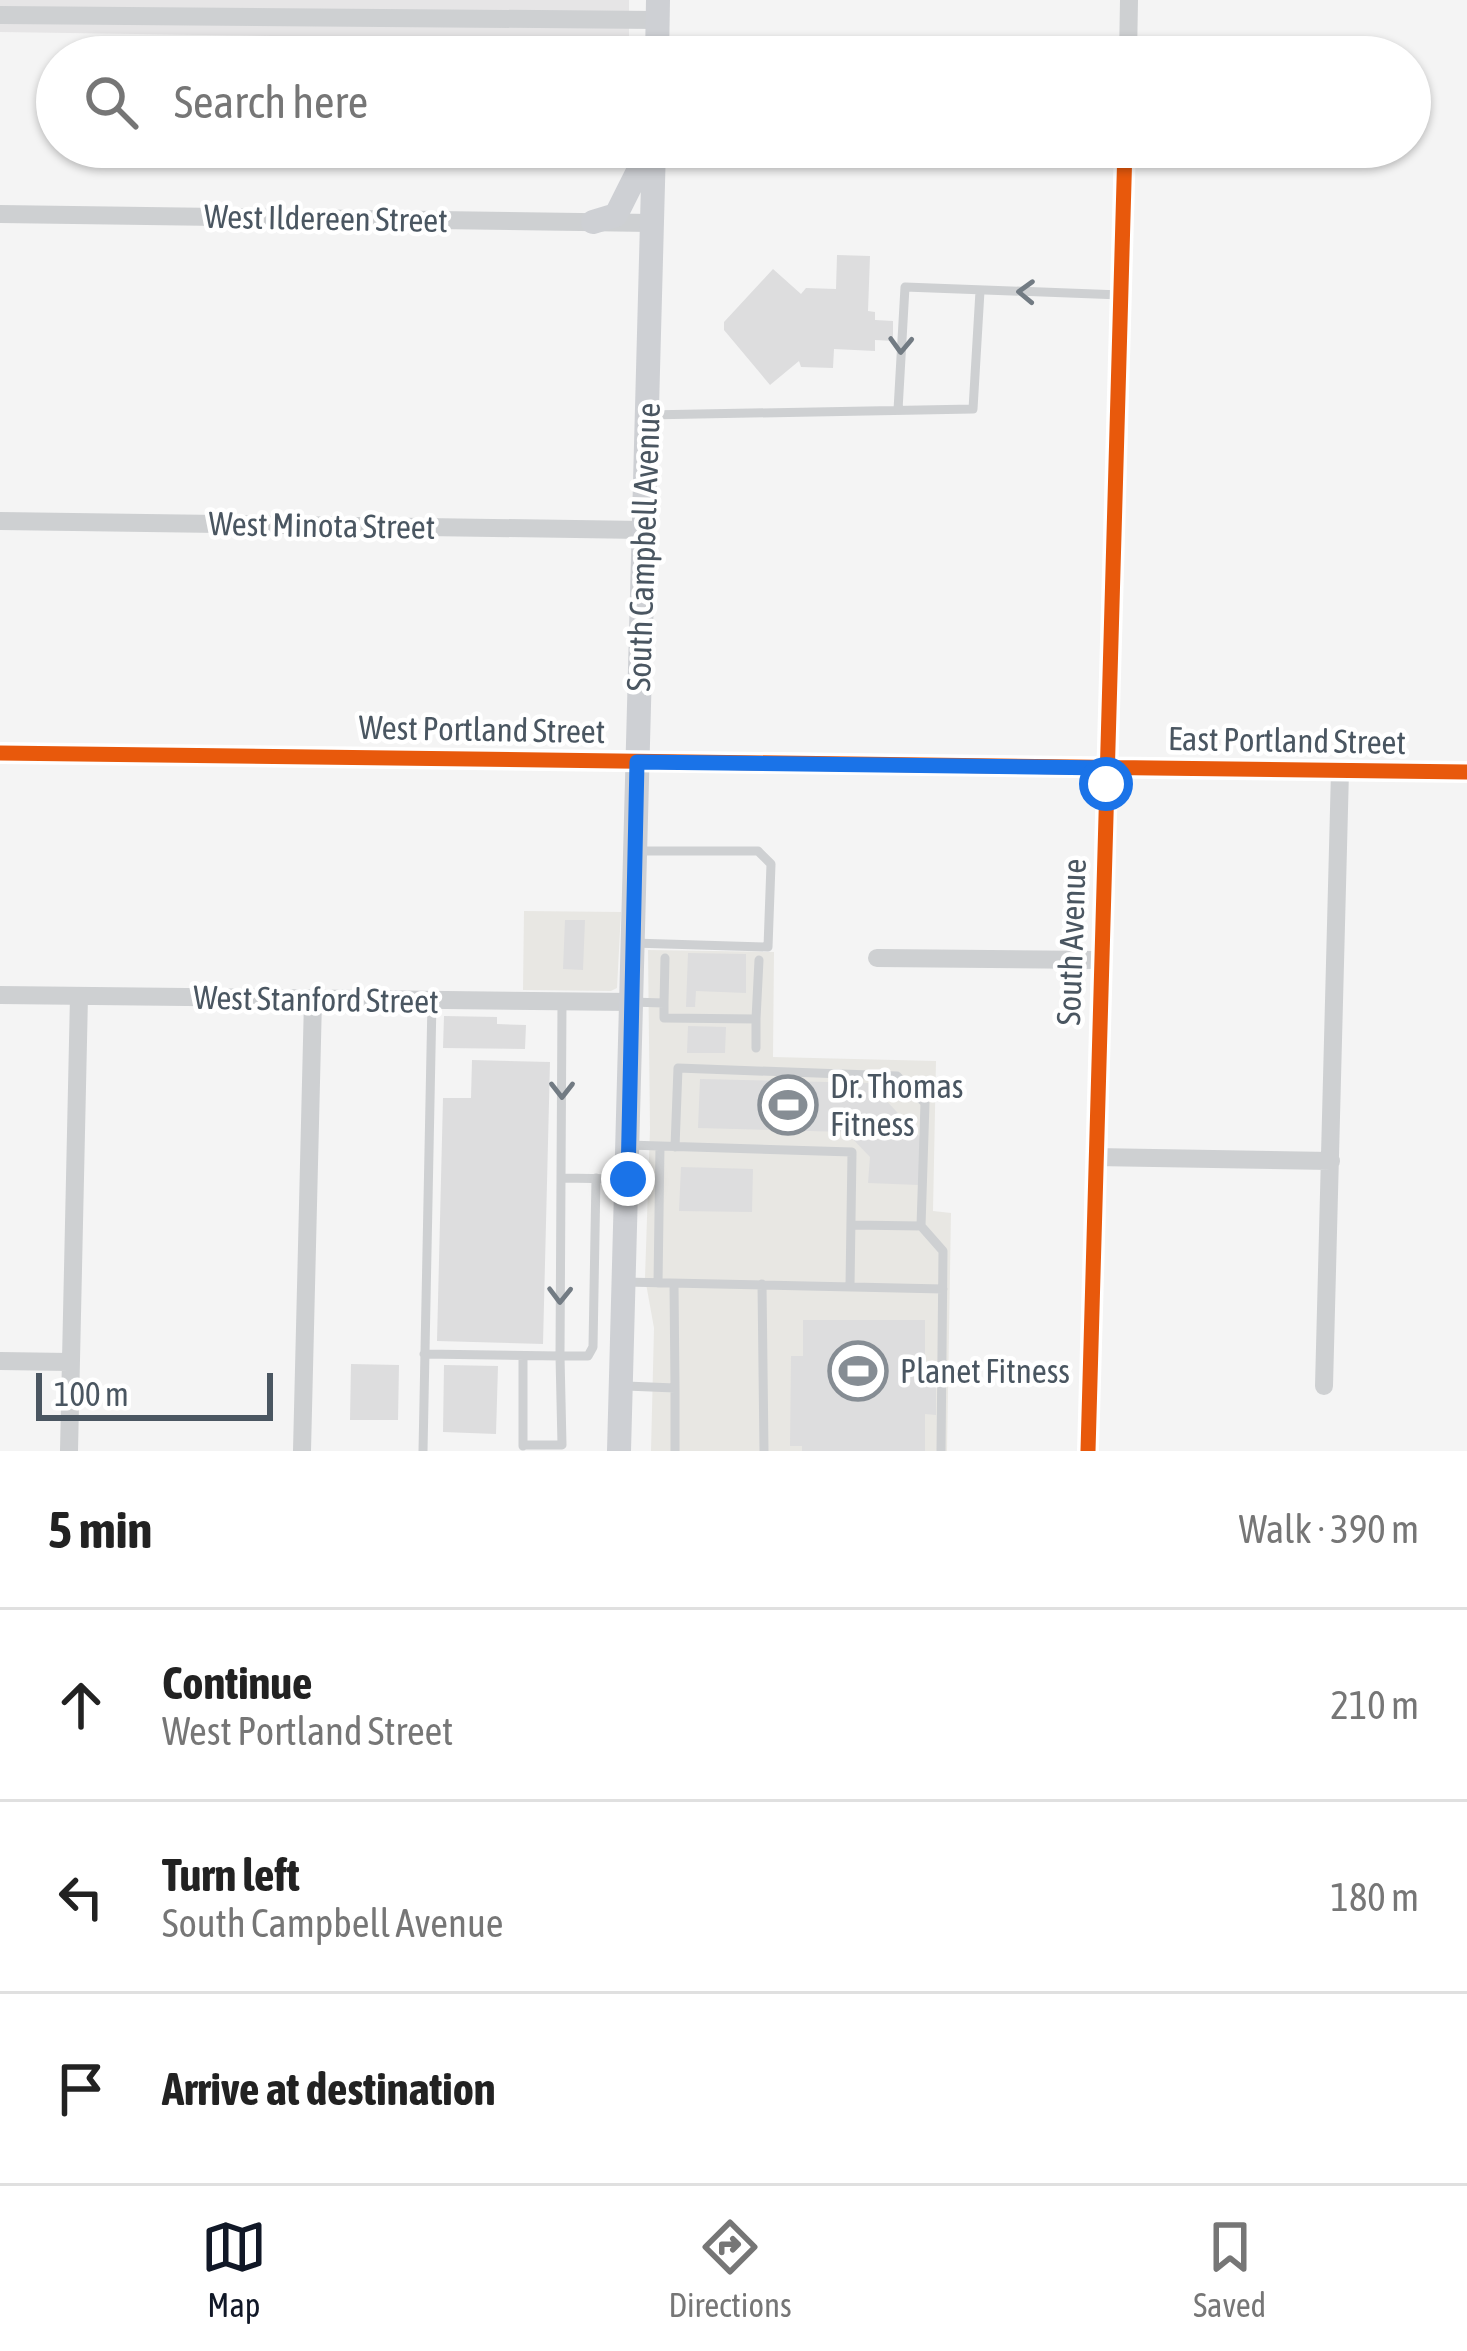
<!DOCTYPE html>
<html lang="en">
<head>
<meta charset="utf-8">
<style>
  body { margin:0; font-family:"Asap Condensed",sans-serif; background:#f2f2f2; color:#222 }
  .scale { position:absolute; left:36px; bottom:30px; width:237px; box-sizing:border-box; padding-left:12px; border:6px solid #4a5661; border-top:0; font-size:33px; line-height:42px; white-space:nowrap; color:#4a5661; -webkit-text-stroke:9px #fff; paint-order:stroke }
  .stop { position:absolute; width:36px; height:36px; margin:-27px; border:9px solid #1a73e8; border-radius:50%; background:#fff }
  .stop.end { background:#1a73e8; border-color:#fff; box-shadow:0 3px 12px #0008 }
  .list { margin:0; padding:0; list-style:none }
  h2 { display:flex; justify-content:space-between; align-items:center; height:156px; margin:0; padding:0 48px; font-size:51px }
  h2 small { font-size:39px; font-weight:400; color:#767676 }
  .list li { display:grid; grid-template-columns:78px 1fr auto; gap:36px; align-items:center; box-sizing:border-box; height:192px; padding:0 48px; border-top:3px solid #e0e0e0 }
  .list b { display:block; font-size:45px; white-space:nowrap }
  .list p { margin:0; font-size:39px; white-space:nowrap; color:#767676 }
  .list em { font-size:39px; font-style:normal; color:#767676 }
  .icon { flex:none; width:66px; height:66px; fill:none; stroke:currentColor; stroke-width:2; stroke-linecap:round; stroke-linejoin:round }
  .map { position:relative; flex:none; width:1467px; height:1451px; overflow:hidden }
  .search { position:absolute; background:#fff; box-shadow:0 3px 9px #0004; left:36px; right:36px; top:36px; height:132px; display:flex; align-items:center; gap:30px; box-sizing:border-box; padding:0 42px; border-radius:66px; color:#767676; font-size:45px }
  .sheet { height:732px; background:#fff }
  nav { display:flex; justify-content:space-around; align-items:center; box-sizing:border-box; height:168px; border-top:3px solid #e0e0e0; background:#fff; font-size:33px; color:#767676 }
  nav a { display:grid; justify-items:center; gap:6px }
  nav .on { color:#111827 }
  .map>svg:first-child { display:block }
  .commercial { fill:#e8e7e3 }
  .education { fill:#e6e5e6 }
  .building { fill:#ddddde }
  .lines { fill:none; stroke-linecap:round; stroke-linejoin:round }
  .lane { stroke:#ced0d2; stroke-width:9 }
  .street { stroke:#ced0d2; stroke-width:18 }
  .secondary { stroke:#ced0d4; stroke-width:24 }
  .cycleway-casing { stroke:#fff; stroke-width:22 }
  .cycleway { stroke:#e8590c; stroke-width:15 }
  .oneway { stroke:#727b83 }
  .route { stroke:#1a73e8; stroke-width:15 }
  .labels { text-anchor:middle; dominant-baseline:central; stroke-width:9; stroke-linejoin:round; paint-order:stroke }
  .street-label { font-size:33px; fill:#4a5661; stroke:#fff }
  .poi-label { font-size:33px; fill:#4a5661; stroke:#fff; text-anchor:start }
</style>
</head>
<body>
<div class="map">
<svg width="1467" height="1451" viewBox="0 0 1467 1451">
  <rect width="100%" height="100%" fill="#f4f4f4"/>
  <path class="commercial" d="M524,911L621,912L617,988L611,991L523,990Z
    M648,950L774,952L773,1057L936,1061L933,1211L951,1213L947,1451H651L654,1328L645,1278L650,1129Z"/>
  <path class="education" d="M0,0H629V41L0,32Z"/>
  <path class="building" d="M837,255L870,256L868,311L875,312V320L893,321V341L875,340V351L834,349L833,368L801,367L799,361L770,385L724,330V322L773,269L801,294L806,288L836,289Z
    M565,920H585L583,970L563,969Z
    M688,953L746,954V993L696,991L695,1007H686Z
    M444,1016L497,1017V1024L526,1025L525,1049L443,1048Z
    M688,1026L726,1027L725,1053H687Z
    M472,1060L550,1062L543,1344L437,1341L443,1098H471Z
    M700,1079L870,1083L921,1138L919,1185L868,1183L870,1157L846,1132L698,1128Z
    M681,1167L753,1169L752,1212L679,1211Z
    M803,1320H925V1386H936V1415L925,1414V1451H802V1446H790L791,1356H803Z
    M351,1364L399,1365L398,1420H350Z
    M444,1365L498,1366L496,1434L443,1432Z"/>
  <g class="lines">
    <path class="lane" d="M898,410L905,287L1121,295
      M647,415L973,409L980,291
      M633,943L768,947L771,864L758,851H640
      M562,1002L560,1356H588L593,1347L596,1178
      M631,1002L664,1003L665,958
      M664,1003V1018L756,1019L759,960
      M756,1048V1019
      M628,1145L852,1152L850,1286
      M675,1147L678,1068L897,1076L925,1103L921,1226L943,1251L941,1451
      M562,1178L622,1179
      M852,1225L921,1226
      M624,1282L943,1289
      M658,1283L660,1146
      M674,1284L675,1388
      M762,1284L764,1451
      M424,1354L560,1356L562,1445H523
      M626,1386L675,1388V1451
      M523,1446V1356
      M423,1451L432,1001"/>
    <path class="street" d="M0,15L658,20
      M1128,57L1129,0
      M0,214L652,223
      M0,521L643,530
      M0,753L1467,772
      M877,958L1099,960
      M0,995L631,1002
      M1095,1157L1331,1161
      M0,1361L69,1362
      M1324,1386L1340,771
      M69,1451L79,996
      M302,1451L313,1000
      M1088,1451L1125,147"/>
    <path class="secondary" d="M657,57L658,0
      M593,222L616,215L649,149
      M619,1451L654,147"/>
    <defs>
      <path id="cycleway" d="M0,753L1467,772
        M1088,1451L1125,147"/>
    </defs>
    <use href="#cycleway" class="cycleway-casing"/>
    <use href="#cycleway" class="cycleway"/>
  </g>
  <defs><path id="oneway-chevron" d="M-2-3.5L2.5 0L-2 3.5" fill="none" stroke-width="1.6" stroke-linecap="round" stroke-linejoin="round" transform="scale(3)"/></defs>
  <g class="oneway">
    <use href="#oneway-chevron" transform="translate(1026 292) rotate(-178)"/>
    <use href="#oneway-chevron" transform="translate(901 345) rotate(92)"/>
    <use href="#oneway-chevron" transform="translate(562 1090) rotate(90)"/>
    <use href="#oneway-chevron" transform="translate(560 1295) rotate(91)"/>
  </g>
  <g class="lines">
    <path class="route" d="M628,1179L637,762L1107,768L1106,784"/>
  </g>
  <defs>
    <symbol id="stadium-ring" viewBox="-11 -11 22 22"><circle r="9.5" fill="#fff" stroke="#868d94" stroke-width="1.5"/><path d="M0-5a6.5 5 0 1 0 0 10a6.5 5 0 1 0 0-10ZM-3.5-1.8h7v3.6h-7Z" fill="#868d94"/></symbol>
  </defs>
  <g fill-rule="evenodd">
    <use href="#stadium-ring" x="755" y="1072" width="66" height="66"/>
    <use href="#stadium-ring" x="825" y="1338" width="66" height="66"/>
  </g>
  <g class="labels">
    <g class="street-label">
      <text transform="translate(326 218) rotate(1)">West Ildereen Street</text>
      <text transform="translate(322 525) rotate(1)">West Minota Street</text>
      <text transform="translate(643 547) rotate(-88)">South Campbell Avenue</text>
      <text transform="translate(482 729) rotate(1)">West Portland Street</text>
      <text transform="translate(1287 740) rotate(1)">East Portland Street</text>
      <text transform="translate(1071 942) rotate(-88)">South Avenue</text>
      <text transform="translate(316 999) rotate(1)">West Stanford Street</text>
    </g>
    <g class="poi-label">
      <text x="830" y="1086">Dr. Thomas<tspan x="830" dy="38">Fitness</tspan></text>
      <text x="900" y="1371">Planet Fitness</text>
    </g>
  </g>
</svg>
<div class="scale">100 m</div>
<div class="stop" style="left:1106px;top:784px"></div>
<div class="stop end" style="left:628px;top:1179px"></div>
<div class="search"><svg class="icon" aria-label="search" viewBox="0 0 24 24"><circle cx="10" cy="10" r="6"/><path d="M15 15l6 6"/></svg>Search here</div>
</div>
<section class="sheet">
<h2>5 min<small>Walk · 390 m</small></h2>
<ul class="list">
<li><svg class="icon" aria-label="ahead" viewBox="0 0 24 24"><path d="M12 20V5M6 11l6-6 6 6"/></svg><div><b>Continue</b><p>West Portland Street</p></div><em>210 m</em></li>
<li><svg class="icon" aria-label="left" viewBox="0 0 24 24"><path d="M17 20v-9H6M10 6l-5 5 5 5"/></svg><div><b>Turn left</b><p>South Campbell Avenue</p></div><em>180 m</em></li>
<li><svg class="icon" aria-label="arrive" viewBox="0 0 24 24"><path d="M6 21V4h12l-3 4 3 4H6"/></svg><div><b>Arrive at destination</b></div></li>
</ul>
</section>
<nav>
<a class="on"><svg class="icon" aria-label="map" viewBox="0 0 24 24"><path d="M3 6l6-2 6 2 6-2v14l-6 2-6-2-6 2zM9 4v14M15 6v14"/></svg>Map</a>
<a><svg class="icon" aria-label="directions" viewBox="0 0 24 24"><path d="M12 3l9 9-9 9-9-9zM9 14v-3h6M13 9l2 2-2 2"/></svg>Directions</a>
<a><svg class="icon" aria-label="saved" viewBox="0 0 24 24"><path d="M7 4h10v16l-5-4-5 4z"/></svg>Saved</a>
</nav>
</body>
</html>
